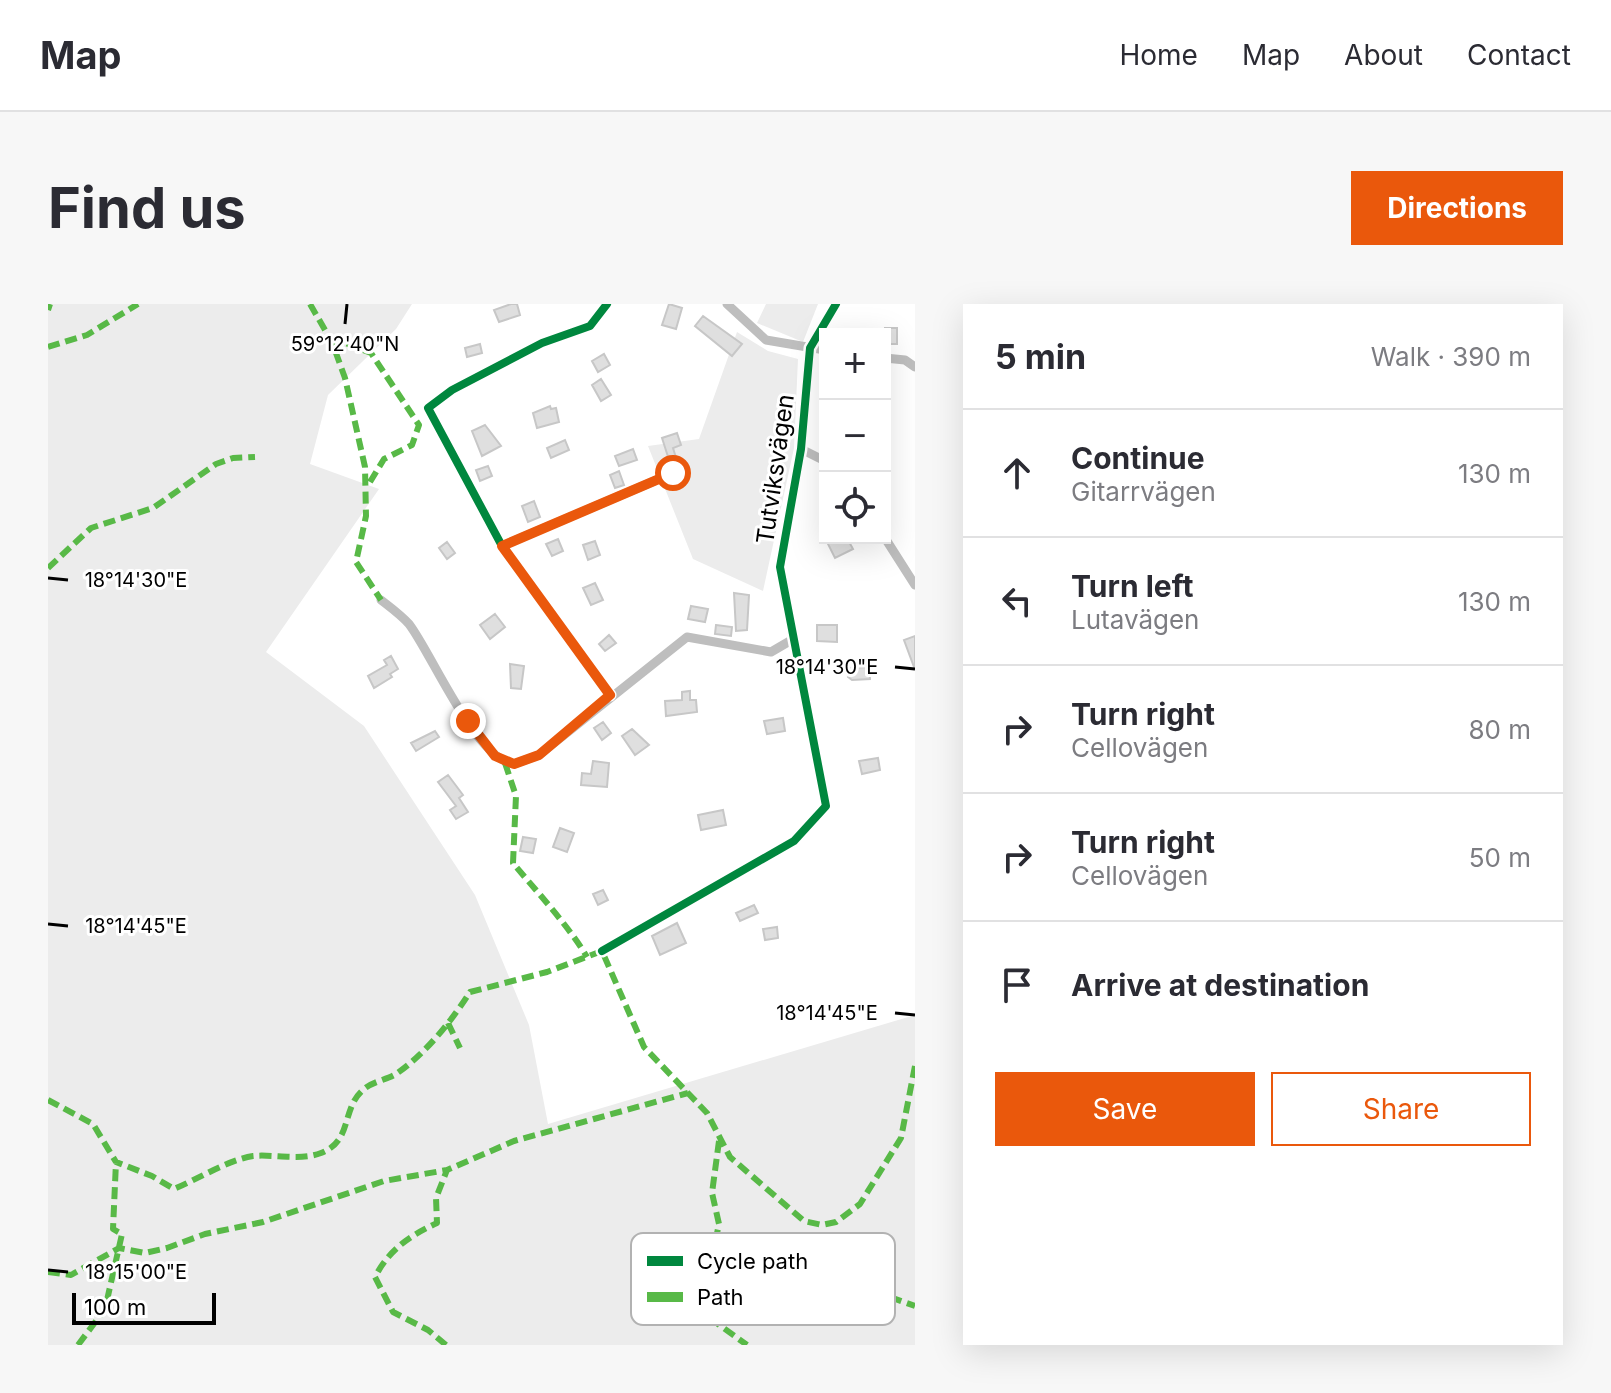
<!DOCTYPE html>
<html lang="en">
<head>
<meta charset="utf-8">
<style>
  body { margin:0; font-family:Inter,sans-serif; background:#f7f7f7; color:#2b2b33 }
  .controls { position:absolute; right:24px; top:24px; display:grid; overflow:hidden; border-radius:0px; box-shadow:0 8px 32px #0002 }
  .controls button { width:72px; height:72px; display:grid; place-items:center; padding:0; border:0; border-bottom:2px solid #e1e1e2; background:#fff; color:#2b2b33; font:40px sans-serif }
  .scale { position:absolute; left:24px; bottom:20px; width:144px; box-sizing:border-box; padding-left:8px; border:4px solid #000; border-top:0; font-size:22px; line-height:28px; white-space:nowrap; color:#000; -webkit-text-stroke:6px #fff; paint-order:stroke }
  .stop { position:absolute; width:24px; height:24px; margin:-18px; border:6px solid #ea580c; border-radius:50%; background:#fff }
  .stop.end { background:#ea580c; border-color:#fff; box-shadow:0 2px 8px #0008 }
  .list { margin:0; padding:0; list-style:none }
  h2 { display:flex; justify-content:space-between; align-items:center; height:104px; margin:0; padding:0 32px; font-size:34px }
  h2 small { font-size:26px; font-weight:400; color:#7c7c81 }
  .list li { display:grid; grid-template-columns:52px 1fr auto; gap:24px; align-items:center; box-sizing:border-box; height:128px; padding:0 32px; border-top:2px solid #e1e1e2 }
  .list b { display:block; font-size:30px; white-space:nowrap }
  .list p { margin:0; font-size:26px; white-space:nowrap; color:#7c7c81 }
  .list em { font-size:26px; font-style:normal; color:#7c7c81 }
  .actions { display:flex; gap:16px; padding:24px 32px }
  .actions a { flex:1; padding:18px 0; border:2px solid #ea580c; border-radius:0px; text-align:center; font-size:28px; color:#ea580c }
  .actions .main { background:#ea580c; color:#fff }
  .icon { flex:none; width:44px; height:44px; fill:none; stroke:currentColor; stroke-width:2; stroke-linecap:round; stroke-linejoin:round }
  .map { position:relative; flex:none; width:867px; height:1041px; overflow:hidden; border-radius:0px }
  header { display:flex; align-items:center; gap:48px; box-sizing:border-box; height:112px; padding:0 40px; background:#fff; border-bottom:2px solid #e1e1e2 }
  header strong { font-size:38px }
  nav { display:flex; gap:44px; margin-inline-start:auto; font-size:28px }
  .intro { display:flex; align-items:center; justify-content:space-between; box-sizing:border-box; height:192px; padding:0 48px }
  h1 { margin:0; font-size:56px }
  .button { padding:20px 36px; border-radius:0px; background:#ea580c; color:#fff; font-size:28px; font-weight:700 }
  main { display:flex; gap:48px; padding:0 48px }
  aside { flex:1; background:#fff; border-radius:0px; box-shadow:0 8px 32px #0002 }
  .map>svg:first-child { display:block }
  .green { fill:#ececec }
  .building { fill:#dfdfdf; stroke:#c7c7c7; stroke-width:2 }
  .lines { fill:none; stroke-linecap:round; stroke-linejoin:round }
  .street { stroke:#bebebe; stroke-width:9 }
  .quiet { stroke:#58b947; stroke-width:6; stroke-dasharray:12 6; stroke-linecap:butt }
  .cycleway-casing { stroke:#fff; stroke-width:13 }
  .cycleway { stroke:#00873e; stroke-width:8 }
  .route { stroke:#ea580c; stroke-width:10 }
  .ticks { fill:none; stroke:#000; stroke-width:3 }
  .labels { text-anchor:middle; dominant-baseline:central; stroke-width:6; stroke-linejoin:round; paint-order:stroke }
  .street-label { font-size:24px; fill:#000; stroke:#fff }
  .key { fill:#fff; stroke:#b2b2b2; stroke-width:2 }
  .key-label { font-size:22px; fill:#000 }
  .ticks-label { font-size:20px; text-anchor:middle; fill:#000; stroke:#fff; stroke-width:6; stroke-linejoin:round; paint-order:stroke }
</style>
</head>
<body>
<header>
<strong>Map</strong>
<nav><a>Home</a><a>Map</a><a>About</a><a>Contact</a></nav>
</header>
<div class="intro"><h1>Find us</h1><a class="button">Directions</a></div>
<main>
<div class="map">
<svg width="867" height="1041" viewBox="0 0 867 1041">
  <rect width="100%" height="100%" fill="#fff"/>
  <path class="green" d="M0,0H364L348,25L280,91L262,160L331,185L218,348L316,422L427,591L481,721L500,820L867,711V1041H0Z
    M718,0H770L755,38L709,19Z
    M689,28L720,47L750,55L746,144L715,287L645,255L600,142L651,135Z"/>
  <path class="building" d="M463,0H469L472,11L451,18L446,6Z
    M621,0L634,4L628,25L614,21Z
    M655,12L694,40L684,52L647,22Z
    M837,24H849V40H837Z
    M432,40L434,49L419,53L417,44Z
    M556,50L562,61L550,68L544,57Z
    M553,75L563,91L553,97L544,81Z
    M502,102L503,105L508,104L511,118L489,124L485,109Z
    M437,121L453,142L434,152L424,127Z
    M629,129L633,141L625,144L630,160L623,162L614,134Z
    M517,136L521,146L503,154L499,144Z
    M585,145L589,156L571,162L567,152Z
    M440,162L444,172L432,177L428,166Z
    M571,167L576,181L567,184L562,171Z
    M486,197L492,213L480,218L474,202Z
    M790,234H799L805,245L787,254L780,240Z
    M510,235L515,247L504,252L498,240Z
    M547,237L552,251L540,256L535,241Z
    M399,238L407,249L399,255L391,244Z
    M547,279L555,296L543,301L535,284Z
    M686,289L701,291L699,326L688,327Z
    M643,302L660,305L657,318L640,315Z
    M447,310L457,323L442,335L432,321Z
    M668,321L684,323L683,332L667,330Z
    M769,321H789V338L769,337Z
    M561,331L568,339L557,347L551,340Z
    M867,332V363H866L856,336Z
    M343,352L350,365L342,370L344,373L326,384L320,372L339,361L336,356Z
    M462,360L476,362L473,385L463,384Z
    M821,363L822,375L804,376L800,373L799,364Z
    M642,387V396H648L649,408L618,412L617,397L634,396V388Z
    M735,414L737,427L719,430L716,417Z
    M555,418L563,429L554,436L546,424Z
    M584,425L601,441L587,451L574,432Z
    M387,427L391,433L368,447L363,439Z
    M830,454L832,466L814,470L811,457Z
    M545,457L561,459L559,483L533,481L534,469L543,470Z
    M400,471L415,491L411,494L420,508L408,515L402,506L408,502L390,478Z
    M675,506L678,521L653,526L650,511Z
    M512,524L526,529L519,548L505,543Z
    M475,533L488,535L485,549L472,547Z
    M555,586L560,596L550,601L545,590Z
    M706,601L710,609L692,617L688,609Z
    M629,619L638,639L612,651L604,632Z
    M729,623L730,634L717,636L715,625Z"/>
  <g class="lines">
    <path class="street" d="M559,0L542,22L494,39L404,86L380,104L454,242L562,391
      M679,0L718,36L777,46
      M837,54L857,56L867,63
      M753,145L777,157
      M837,234L867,281
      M454,242L625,169
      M333,296C342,303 353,311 361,320C384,350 428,456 466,460L491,451L639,333L723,348L747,334
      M554,647L746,537L778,502L732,263L753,145L762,44L788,0"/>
    <path class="quiet" d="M262,0L284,38L297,74L317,163L318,212L308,258L333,296
      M0,6L2,0
      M282,33L323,49L371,121L364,141L336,155L319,183
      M0,43L39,31L90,0
      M0,264L43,224L105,204L168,160L185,154L207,153
      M457,459L468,492L465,559C489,588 520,621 539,653
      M400,719L412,744
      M0,796L45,820L68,858L104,872L126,885C150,875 180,856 205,852C226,850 253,857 273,849C305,837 293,805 315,786C323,778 338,776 348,770C377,750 403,718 422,688L499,668L554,647L596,743L659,809L682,853L756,917L774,921L788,918L812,900L853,834L867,762
      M671,837L664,889L671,920L655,995L670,1020L699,1041
      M0,968L23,971L71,944L97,949L119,944L157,930L215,918L336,877L399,866
      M842,993L867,1002
      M30,1041L57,1005L74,930L65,925L68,858
      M398,1041L380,1026L345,1008L327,973C341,946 361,932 389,919L388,894L399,866L466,837L640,789"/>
    <defs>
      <path id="cycleway" d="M559,0L542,22L494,39L404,86L380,104L454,242L562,391
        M554,647L746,537L778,502L732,263L753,145L762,44L788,0"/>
    </defs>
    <use href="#cycleway" class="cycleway-casing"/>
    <use href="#cycleway" class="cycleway"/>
  </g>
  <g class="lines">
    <path class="route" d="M420,417L447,452L466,460L491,451L562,391L454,242L625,169"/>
  </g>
  <path class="ticks" d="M297,20L299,0M0,274L20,276M847,363L867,365M0,620L20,622M847,709L867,711M0,966L20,968"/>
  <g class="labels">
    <g class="street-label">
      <text transform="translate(727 165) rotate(-82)">Tutviksvägen</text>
    </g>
  </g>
  <rect x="583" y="929" width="264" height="92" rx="12" class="key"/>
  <rect x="599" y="952" width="36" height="10" fill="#00873e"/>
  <rect x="599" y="988" width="36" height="10" fill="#58b947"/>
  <g class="key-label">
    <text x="649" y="965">Cycle path</text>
    <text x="649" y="1001">Path</text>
  </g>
  <g class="ticks-label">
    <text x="297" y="47">59°12'40"N</text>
    <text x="88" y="283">18°14'30"E</text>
    <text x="779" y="370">18°14'30"E</text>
    <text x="88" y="629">18°14'45"E</text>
    <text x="779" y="716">18°14'45"E</text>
    <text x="88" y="975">18°15'00"E</text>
  </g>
</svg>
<div class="controls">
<button>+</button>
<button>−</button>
<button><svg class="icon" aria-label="locate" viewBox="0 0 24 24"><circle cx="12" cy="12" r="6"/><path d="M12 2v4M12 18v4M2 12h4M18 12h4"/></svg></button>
</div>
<div class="scale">100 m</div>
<div class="stop" style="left:625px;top:169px"></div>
<div class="stop end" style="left:420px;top:417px"></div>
</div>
<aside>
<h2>5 min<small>Walk · 390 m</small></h2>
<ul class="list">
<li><svg class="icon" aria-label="ahead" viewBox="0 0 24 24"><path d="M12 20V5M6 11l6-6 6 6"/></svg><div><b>Continue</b><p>Gitarrvägen</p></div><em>130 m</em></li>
<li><svg class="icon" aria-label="left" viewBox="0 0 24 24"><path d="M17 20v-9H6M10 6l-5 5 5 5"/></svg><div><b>Turn left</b><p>Lutavägen</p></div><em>130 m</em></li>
<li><svg class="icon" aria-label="right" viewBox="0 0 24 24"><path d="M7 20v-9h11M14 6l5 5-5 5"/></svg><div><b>Turn right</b><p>Cellovägen</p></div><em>80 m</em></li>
<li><svg class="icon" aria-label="right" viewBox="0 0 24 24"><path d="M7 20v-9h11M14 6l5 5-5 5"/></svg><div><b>Turn right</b><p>Cellovägen</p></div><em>50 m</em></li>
<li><svg class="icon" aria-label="arrive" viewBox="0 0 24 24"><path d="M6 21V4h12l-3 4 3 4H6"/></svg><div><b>Arrive at destination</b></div></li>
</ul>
<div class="actions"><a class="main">Save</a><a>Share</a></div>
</aside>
</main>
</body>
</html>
